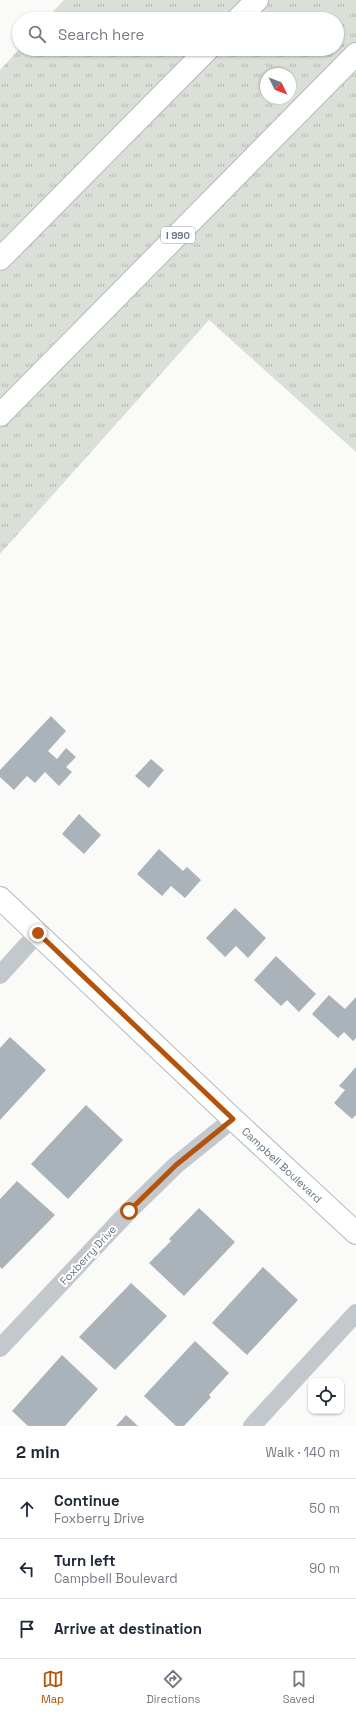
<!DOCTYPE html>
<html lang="en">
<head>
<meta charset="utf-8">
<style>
  body { margin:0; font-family:"Space Grotesk",sans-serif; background:#f2f2f3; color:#1f2937 }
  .controls { position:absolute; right:12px; bottom:12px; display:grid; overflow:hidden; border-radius:8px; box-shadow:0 1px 3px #0004 }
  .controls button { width:36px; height:36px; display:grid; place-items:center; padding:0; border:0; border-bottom:1px solid #e0e1e3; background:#fff; color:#1f2937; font:20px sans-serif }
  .compass { position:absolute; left:260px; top:68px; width:36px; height:36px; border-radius:50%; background:#fff; box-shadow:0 1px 3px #0004; rotate:133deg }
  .stop { position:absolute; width:12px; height:12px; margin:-9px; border:3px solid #b45309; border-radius:50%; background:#fff }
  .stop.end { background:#b45309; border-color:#fff; box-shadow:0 1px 4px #0008 }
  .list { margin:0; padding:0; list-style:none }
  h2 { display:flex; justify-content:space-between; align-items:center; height:52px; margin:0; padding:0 16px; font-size:17px }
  h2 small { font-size:13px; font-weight:400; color:#747a83 }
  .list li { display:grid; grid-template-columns:26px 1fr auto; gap:12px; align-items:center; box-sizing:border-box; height:60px; padding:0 16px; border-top:1px solid #e0e1e3 }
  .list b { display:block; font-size:15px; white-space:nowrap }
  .list p { margin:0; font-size:13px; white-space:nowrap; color:#747a83 }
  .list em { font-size:13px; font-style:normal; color:#747a83 }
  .icon { flex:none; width:22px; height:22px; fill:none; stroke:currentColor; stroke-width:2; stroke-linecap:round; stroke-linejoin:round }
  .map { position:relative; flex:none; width:356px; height:1426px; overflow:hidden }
  .search { position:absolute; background:#fff; box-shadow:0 1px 3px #0004; left:12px; right:12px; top:12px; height:44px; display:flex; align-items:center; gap:10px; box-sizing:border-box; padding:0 14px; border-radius:22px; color:#747a83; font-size:15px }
  .sheet { height:232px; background:#fff }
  nav { display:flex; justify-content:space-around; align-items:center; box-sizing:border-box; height:56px; border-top:1px solid #e0e1e3; background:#fff; font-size:11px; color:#747a83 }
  nav a { display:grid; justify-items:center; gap:2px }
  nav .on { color:#b45309 }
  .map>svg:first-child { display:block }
  .grass { fill:url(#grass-tufts); fill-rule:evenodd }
  .building { fill:#aab3b9 }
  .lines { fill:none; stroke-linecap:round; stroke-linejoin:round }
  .secondary-casing { stroke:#b3babf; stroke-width:24 }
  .motorway-casing { stroke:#b4b9bd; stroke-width:24 }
  .minor { stroke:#c3c8cc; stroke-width:18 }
  .secondary { stroke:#fff; stroke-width:22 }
  .motorway { stroke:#fff; stroke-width:22 }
  .route { stroke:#b45309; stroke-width:5 }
  .labels { text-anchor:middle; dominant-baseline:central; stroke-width:4; stroke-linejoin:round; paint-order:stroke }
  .shield { fill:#fff; stroke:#939fa8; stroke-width:1 }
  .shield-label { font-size:10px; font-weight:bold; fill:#657683 }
  .street-label { font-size:11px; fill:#657683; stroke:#fff }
</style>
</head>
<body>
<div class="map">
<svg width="356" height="1426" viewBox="0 0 356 1426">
  <defs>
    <pattern id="grass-tufts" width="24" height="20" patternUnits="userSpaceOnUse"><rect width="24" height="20" fill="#dadfd7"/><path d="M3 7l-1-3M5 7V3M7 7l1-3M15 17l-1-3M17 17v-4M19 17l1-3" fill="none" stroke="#b4b9b4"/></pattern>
  </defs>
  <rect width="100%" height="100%" fill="#fafaf8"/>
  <path class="grass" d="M64,0H356V452L209,320L0,554V70L19,49H337V19H46ZM266,74H290V98H266Z"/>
  <path class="building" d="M51,716L66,731L48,751L57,759L66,748L76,757L66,767L72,772L59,786L45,772L35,783L27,776L14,790L0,777V770Z
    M151,759L164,770L149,788L135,776Z
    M79,814L101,835L84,854L62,834Z
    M159,849L183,871L187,867L201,880L185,898L171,886L162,896L137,874Z
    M235,908L266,938L248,958L236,946L225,957L206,938Z
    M276,956L316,994L299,1012L287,1000L281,1006L254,980Z
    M329,995L345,1009L356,997V1038L353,1041L344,1032L338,1038L312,1014Z
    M10,1037L46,1070L0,1120V1048Z
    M356,1067V1115L352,1119L334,1103L345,1090L339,1086Z
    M86,1105L123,1140L68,1199L31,1164Z
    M17,1181L55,1215L2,1269L0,1267V1199Z
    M199,1208L235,1242L184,1296L149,1263L171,1241L169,1239Z
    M263,1267L298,1300L247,1355L212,1323Z
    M131,1283L167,1316L115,1370L79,1337Z
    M195,1341L229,1373L209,1395L211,1397L184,1426H176L144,1396Z
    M62,1355L98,1389L65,1426H28L12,1411Z
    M126,1415L138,1426H116Z"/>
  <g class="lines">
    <defs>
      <path id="secondary" d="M0,898L233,1119L356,1233"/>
      <path id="motorway" d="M238,19L257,0
        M0,259L208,49
        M0,415L356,54"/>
    </defs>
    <use href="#secondary" class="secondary-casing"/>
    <use href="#motorway" class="motorway-casing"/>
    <path class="minor" d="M0,975L38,933
      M0,1348L129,1211L176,1165L233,1119
      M252,1426L356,1313"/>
    <use href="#secondary" class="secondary"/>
    <use href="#motorway" class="motorway"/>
  </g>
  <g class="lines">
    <path class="route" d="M38,933L233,1119L176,1165L129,1211"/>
  </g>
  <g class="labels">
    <rect class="shield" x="161" y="227" width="34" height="16" rx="3"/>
    <g class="shield-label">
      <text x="178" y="235">I 990</text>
    </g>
    <g class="street-label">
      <text transform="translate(282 1165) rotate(43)">Campbell Boulevard</text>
      <text transform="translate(88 1255) rotate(-47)">Foxberry Drive</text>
    </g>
  </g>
</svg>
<div class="controls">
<button><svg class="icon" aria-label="locate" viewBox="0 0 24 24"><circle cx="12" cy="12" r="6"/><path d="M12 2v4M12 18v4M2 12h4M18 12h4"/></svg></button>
</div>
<svg class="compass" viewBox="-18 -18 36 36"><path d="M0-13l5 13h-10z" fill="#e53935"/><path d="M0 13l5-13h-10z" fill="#747a83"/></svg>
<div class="stop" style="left:129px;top:1211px"></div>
<div class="stop end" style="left:38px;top:933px"></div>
<div class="search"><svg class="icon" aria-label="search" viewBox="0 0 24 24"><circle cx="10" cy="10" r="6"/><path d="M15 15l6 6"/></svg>Search here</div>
</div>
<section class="sheet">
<h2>2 min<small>Walk · 140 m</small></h2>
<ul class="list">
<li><svg class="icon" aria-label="ahead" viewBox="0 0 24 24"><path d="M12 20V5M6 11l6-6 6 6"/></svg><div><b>Continue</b><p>Foxberry Drive</p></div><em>50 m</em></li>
<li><svg class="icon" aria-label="left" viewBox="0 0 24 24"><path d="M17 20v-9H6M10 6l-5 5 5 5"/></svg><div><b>Turn left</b><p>Campbell Boulevard</p></div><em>90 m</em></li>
<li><svg class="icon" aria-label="arrive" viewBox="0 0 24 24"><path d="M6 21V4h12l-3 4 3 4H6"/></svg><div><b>Arrive at destination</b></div></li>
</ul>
</section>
<nav>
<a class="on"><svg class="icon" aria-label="map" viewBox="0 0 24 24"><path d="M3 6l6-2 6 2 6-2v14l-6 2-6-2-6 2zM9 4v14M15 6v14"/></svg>Map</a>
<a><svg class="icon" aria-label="directions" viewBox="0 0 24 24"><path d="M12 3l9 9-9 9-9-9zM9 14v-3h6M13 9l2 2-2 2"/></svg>Directions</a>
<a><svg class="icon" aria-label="saved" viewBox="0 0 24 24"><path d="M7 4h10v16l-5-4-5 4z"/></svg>Saved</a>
</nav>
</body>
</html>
